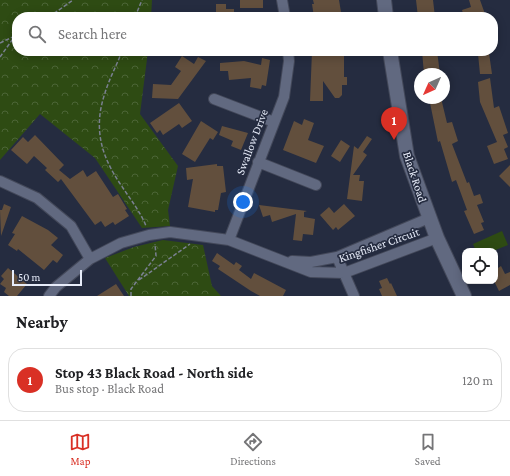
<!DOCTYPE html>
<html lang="en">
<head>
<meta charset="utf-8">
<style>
  body { margin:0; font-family:"Crimson Pro",serif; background:#f2f2f2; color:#202124 }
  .controls { position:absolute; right:12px; bottom:12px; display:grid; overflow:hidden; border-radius:8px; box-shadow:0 2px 10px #0003 }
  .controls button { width:36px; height:36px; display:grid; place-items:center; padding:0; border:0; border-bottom:1px solid #e0e0e0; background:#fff; color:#202124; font:20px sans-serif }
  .compass { position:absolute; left:414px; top:68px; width:36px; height:36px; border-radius:50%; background:#fff; box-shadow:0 2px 10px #0003; rotate:225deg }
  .scale { position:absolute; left:12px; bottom:10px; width:70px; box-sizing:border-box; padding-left:4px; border:2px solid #e7ecf9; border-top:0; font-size:11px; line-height:14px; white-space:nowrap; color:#e7ecf9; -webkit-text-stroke:3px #252c40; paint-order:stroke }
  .you { position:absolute; left:243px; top:202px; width:14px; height:14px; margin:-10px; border:3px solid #fff; border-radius:50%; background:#1a73e8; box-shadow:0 0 0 6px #1a73e833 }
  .badge { display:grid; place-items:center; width:26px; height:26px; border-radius:50%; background:#d93025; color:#fff; font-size:13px; font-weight:700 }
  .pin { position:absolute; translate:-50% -33px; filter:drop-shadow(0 1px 2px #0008) }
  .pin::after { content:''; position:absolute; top:21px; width:14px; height:12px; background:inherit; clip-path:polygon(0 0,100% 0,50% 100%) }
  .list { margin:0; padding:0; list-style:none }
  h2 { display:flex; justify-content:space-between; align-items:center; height:52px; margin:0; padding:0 16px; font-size:17px }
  h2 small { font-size:13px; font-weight:400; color:#757577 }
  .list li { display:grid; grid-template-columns:26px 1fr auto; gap:12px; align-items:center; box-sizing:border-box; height:64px; margin:0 8px 8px; padding:0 8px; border:1px solid #e0e0e0; border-radius:16px }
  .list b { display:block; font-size:15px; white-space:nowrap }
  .list p { margin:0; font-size:13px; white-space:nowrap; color:#757577 }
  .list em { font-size:13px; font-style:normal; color:#757577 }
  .icon { flex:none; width:22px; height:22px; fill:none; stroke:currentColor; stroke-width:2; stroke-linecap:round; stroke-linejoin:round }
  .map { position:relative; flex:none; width:510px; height:296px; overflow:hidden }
  .search { position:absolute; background:#fff; box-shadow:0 2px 10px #0003; left:12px; right:12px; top:12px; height:44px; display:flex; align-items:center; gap:10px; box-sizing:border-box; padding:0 14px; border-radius:16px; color:#757577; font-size:15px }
  .sheet { height:124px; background:#fff }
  nav { display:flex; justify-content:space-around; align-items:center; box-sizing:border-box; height:56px; border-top:1px solid #e0e0e0; background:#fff; font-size:11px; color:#757577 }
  nav a { display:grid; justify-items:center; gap:2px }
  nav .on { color:#d93025 }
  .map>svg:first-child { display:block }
  .park { fill:url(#park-crowns) }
  .pitch { fill:#2e4b13 }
  .building { fill:#624f3d }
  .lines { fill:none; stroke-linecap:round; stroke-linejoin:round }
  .street-casing { stroke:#434859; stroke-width:12 }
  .secondary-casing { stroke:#434859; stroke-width:16 }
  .path { stroke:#7a8091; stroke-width:1.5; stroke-dasharray:4 2; stroke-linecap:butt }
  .street { stroke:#616980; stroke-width:10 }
  .secondary { stroke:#616980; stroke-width:14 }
  .labels { text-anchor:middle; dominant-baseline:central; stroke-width:3.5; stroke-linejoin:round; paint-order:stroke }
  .street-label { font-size:12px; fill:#e7ecf9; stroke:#252c40 }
</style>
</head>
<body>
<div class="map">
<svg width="510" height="296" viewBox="0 0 510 296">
  <defs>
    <pattern id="park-crowns" width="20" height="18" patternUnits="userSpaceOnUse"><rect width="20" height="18" fill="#2e4b13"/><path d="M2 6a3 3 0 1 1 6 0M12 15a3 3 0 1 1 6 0" fill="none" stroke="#4c6536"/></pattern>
  </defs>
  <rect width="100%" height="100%" fill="#252c40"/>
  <path class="park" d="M0,0H152L151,17H17V51H148L140,114L178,166L168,210L170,226L142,228L95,158L40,114L0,160Z
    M163,240L203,245L212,286L221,296H129L105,258L134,247Z"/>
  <path class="pitch" d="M502,231L508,245L493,251H476L473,244Z"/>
  <path class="building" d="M240,0H263V8H240Z
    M313,0H339L341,12L314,17L312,4H314Z
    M416,0H433L435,17H418Z
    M469,0H480L485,14L478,17H464L462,10L471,7Z
    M216,4H226V9H234V17H216Z
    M312,51L344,54V77H347V85H342V95L339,98H335L323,81V101H310Z
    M422,51H437L440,74H424Z
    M489,53L492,74H480L478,54Z
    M182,56L194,64L198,57L206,61L178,99L152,98L153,84L171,85L181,71L175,67Z
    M262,58L270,60L266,86L262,85L261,89L250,87L251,78L229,80L228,71H220V63L244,61L261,65Z
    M490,78L494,108L499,106L508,133L503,135L508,147L504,149L508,159L494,164L487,146L497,142L480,102L478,82Z
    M429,98H441L447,123L452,122L458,141L452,144L467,183L469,182L474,196L480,194L483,203L477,205L484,222L481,223L484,230L474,234L464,211L467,210L456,180L452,182L440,141L438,142Z
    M179,103L192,121L182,128L179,124L163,135L160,130L157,133L150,123Z
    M304,119L314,123L308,140L324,146L316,163L283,150L294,121L302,125Z
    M201,121L218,132L213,140L210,138L195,162L182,154Z
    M222,126L248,133L241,150L231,146L233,141L219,135Z
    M35,135L64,165L59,170L70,179L83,170L87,177L96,171L113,197L118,194L127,209L125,210L129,216L115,225L113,222L105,227L101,221L95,225L61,179L58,182L45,170L47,168L34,156L27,164L11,150L23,137L28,142Z
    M367,136L372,139L363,152L367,155L353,175H360L359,181H364L362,201L347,199L354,146L358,149Z
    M341,140L350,146L340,162L331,156Z
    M217,164V166H223L226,192L221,193L218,210H215V212L188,207L193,179L187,180L186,168Z
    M510,165V187L499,176Z
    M4,204L11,207L1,236L0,210H2Z
    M344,204L355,216L338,230L336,227L333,230L320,215L329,207L334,213Z
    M259,205L307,211L304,212V217L315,219L313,235L303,234L302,241L293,240L296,214L272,222L270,215L263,217Z
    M22,216L48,230L58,238L51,245L63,255L57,263L53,260L44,270L18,249L17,251L8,245L15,234L12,233Z
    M217,253L234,265L236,262L242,266L239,270L251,279L254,273L286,290L283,296H260L251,291L218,269L220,266L212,261Z
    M501,266L505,274L510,272V285L499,291L495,283V270Z
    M8,268L27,284L17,296H9L4,292L6,288L0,284L4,279L1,276Z
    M387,278L390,284L391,283L397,296H382L379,289L382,288L379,281Z
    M116,284L124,296H97Z"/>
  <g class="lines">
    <defs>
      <path id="street" d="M282,0L285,17
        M214,99L274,122
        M258,162L316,185
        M0,181L37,198L71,226L90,259
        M229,240L284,97L289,61L288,51
        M337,257L354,296
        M292,261L311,262L337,257L429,218
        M49,296L56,287L90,259L121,243L149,235L170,232L229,240L311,272L344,273L437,238"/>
      <path id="secondary" d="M384,0L386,17
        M390,51L407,156L437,238L464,296"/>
    </defs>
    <use href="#street" class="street-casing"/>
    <use href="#secondary" class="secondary-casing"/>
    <path class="path" d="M49,17L73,0
      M135,17L142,0
      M0,43L17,35
      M122,51C117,65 109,79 105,93C93,128 101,156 121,185C130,199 140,211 146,226
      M0,57L15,36
      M139,280L190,244
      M131,296V289L156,256L155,244"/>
    <use href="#street" class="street"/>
    <use href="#secondary" class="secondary"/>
  </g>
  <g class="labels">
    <g class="street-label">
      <text transform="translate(252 142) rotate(-69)">Swallow Drive</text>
      <text transform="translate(415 177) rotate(72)">Black Road</text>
      <text transform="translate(379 245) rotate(-19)">Kingfisher Circuit</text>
    </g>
  </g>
</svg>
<div class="controls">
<button><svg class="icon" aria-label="locate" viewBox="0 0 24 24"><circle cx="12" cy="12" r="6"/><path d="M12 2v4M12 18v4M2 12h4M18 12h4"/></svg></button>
</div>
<svg class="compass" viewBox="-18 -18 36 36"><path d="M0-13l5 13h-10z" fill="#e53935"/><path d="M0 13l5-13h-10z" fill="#757577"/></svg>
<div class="scale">50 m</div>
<div class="you"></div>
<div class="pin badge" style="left:394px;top:140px">1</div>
<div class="search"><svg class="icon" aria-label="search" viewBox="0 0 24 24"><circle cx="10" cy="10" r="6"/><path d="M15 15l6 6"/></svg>Search here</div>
</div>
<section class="sheet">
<h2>Nearby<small></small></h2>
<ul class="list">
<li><span class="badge">1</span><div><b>Stop 43 Black Road - North side</b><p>Bus stop · Black Road</p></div><em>120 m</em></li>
</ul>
</section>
<nav>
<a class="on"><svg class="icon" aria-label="map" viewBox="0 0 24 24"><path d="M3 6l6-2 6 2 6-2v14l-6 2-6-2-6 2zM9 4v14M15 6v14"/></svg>Map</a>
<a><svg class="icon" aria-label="directions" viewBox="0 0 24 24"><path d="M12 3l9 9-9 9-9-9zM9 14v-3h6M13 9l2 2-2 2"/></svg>Directions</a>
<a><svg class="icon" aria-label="saved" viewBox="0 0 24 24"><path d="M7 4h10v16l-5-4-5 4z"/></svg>Saved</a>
</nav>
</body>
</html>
